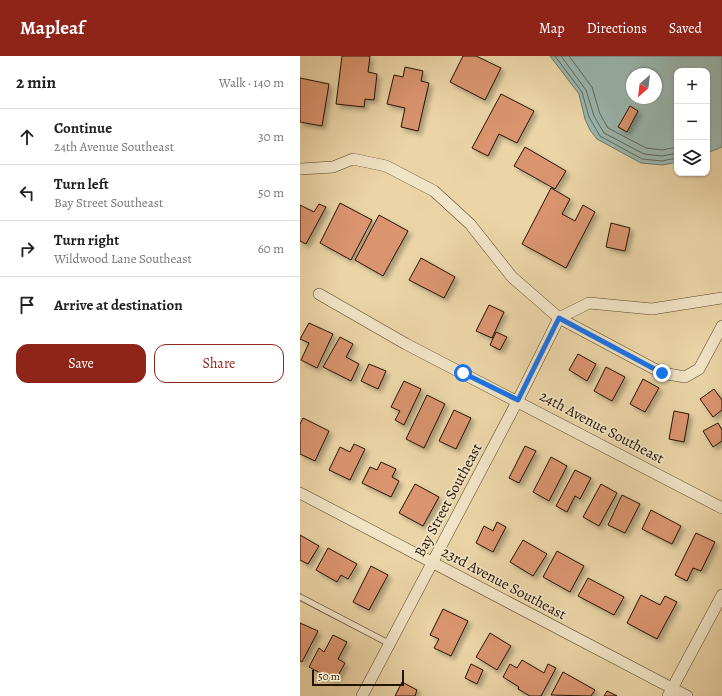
<!DOCTYPE html>
<html lang="en">
<head>
<meta charset="utf-8">
<style>
  body { margin:0; font-family:Alegreya,serif; background:#f2f2f2; color:#202124 }
  .controls { position:absolute; right:12px; top:12px; display:grid; overflow:hidden; border-radius:8px; box-shadow:0 1px 3px #0004 }
  .controls button { width:36px; height:36px; display:grid; place-items:center; padding:0; border:0; border-bottom:1px solid #e0e0e0; background:#fff; color:#202124; font:20px sans-serif }
  .compass { position:absolute; left:326px; top:12px; width:36px; height:36px; border-radius:50%; background:#fff; box-shadow:0 1px 3px #0004; rotate:208deg }
  .scale { position:absolute; left:12px; bottom:10px; width:92px; box-sizing:border-box; padding-left:4px; border:2px solid #241300; border-top:0; font-size:11px; line-height:14px; white-space:nowrap; color:#241300; -webkit-text-stroke:3px #f2e4c6; paint-order:stroke }
  .stop { position:absolute; width:12px; height:12px; margin:-9px; border:3px solid #1a73e8; border-radius:50%; background:#fff }
  .stop.end { background:#1a73e8; border-color:#fff; box-shadow:0 1px 4px #0008 }
  .list { margin:0; padding:0; list-style:none }
  h2 { display:flex; justify-content:space-between; align-items:center; height:52px; margin:0; padding:0 16px; font-size:17px }
  h2 small { font-size:13px; font-weight:400; color:#757577 }
  .list li { display:grid; grid-template-columns:26px 1fr auto; gap:12px; align-items:center; box-sizing:border-box; height:56px; padding:0 16px; border-top:1px solid #e0e0e0 }
  .list b { display:block; font-size:15px; white-space:nowrap }
  .list p { margin:0; font-size:13px; white-space:nowrap; color:#757577 }
  .list em { font-size:13px; font-style:normal; color:#757577 }
  .actions { display:flex; gap:8px; padding:12px 16px }
  .actions a { flex:1; padding:9px 0; border:1px solid #8f2418; border-radius:12px; text-align:center; font-size:14px; color:#8f2418 }
  .actions .main { background:#8f2418; color:#fff }
  .icon { flex:none; width:22px; height:22px; fill:none; stroke:currentColor; stroke-width:2; stroke-linecap:round; stroke-linejoin:round }
  .map { position:relative; flex:none; width:422px; height:640px; overflow:hidden }
  header { display:flex; align-items:center; gap:24px; box-sizing:border-box; height:56px; padding:0 20px; background:#8f2418; color:#fff }
  header strong { font-size:19px }
  nav { display:flex; gap:22px; margin-inline-start:auto; font-size:14px }
  main { display:flex }
  aside { flex:1; background:#fff }
  .map>svg:first-child { display:block }
  .water { fill:#9ab7b0; stroke:#6b756a; fill-rule:evenodd }
  .lines { fill:none; stroke-linecap:round; stroke-linejoin:round }
  .shore { stroke:#5f6558; stroke-width:1 }
  .building { fill:#da956f; stroke:#241300; filter:url(#shadow) }
  .service-casing { stroke:#56442a; stroke-width:7 }
  .minor-casing { stroke:#56442a; stroke-width:12 }
  .service { stroke:#f2e4c6; stroke-width:5.5 }
  .minor { stroke:#f2e4c6; stroke-width:11 }
  .route { stroke:#1a73e8; stroke-width:5 }
  .labels { text-anchor:middle; dominant-baseline:central; stroke-width:3.5; stroke-linejoin:round; paint-order:stroke }
  .street-label { font-size:15px; fill:#241300; stroke:#f2e4c6 }
</style>
</head>
<body>
<header>
<strong>Mapleaf</strong>
<nav><a>Map</a><a>Directions</a><a>Saved</a></nav>
</header>
<main>
<aside>
<h2>2 min<small>Walk · 140 m</small></h2>
<ul class="list">
<li><svg class="icon" aria-label="ahead" viewBox="0 0 24 24"><path d="M12 20V5M6 11l6-6 6 6"/></svg><div><b>Continue</b><p>24th Avenue Southeast</p></div><em>30 m</em></li>
<li><svg class="icon" aria-label="left" viewBox="0 0 24 24"><path d="M17 20v-9H6M10 6l-5 5 5 5"/></svg><div><b>Turn left</b><p>Bay Street Southeast</p></div><em>50 m</em></li>
<li><svg class="icon" aria-label="right" viewBox="0 0 24 24"><path d="M7 20v-9h11M14 6l5 5-5 5"/></svg><div><b>Turn right</b><p>Wildwood Lane Southeast</p></div><em>60 m</em></li>
<li><svg class="icon" aria-label="arrive" viewBox="0 0 24 24"><path d="M6 21V4h12l-3 4 3 4H6"/></svg><div><b>Arrive at destination</b></div></li>
</ul>
<div class="actions"><a class="main">Save</a><a>Share</a></div>
</aside>
<div class="map">
<svg width="422" height="640" viewBox="0 0 422 640">
  <defs>
    <filter id="shadow"><feDropShadow dx="3.5" dy="3.5" stdDeviation="2" flood-color="#0004"/></filter>
  </defs>
  <rect width="100%" height="100%" fill="#ebd5a7"/>
  <filter id="stains"><feTurbulence type="fractalNoise" baseFrequency=".005" numOctaves="4"/><feColorMatrix values="0 0 0 0 .2 0 0 0 0 .09 0 0 0 0 .02 0 0 0 .5 -.17"/></filter>
  <radialGradient id="worn" r=".72"><stop offset=".6" stop-color="#630" stop-opacity="0"/><stop offset="1" stop-color="#630" stop-opacity=".3"/></radialGradient>
  <path class="water" d="M250,0H422V91L407,97V15H377V106L363,109L341,107L297,83L290,74L285,63L279,38ZM332,18H356V42H332Z"/>
  <g class="lines">
    <path class="shore" d="M255,0L282,36L289,61L300,80L342,103L362,105L377,102
      M261,0L286,34L294,60L304,77L344,98L362,100L377,97
      M269,0L292,31L300,58L308,72L346,92L362,94L377,91"/>
  </g>
  <path class="building" d="M42,0H70L68,16L77,18L74,44L65,43L64,51L36,48Z
    M163,0H176L201,12L185,44L150,26Z
    M105,11L123,15L121,25L129,27L118,75L101,71L105,52L87,48L94,19L103,21Z
    M0,22L29,28L22,70L0,66Z
    M201,38L234,55L217,87L199,78L188,100L172,92Z
    M330,50L338,55L327,76L318,71Z
    M225,91L266,115L255,133L214,110Z
    M251,132L270,143L262,158L275,165L283,149L295,156L266,212L222,188Z
    M40,147L72,164L51,204L20,187Z
    M19,148L26,151L6,188L0,185V149L14,156Z
    M79,159L108,175L83,220L55,204Z
    M311,167L330,172L325,195L306,191Z
    M121,202L155,221L144,242L109,224Z
    M189,249L204,256L192,282L176,275Z
    M9,267L33,278L17,312L1,304L9,287L0,283Z
    M196,276L207,281L200,294L190,289Z
    M40,281L53,288L46,301L59,308L51,325L23,311Z
    M278,298L296,308L287,325L269,314Z
    M69,308L86,315L78,333L61,325Z
    M306,311L325,321L312,345L294,335Z
    M343,323L359,332L345,356L330,348Z
    M104,325L121,333L104,369L95,364L100,355L91,351Z
    M414,333L422,344V354L413,361L400,343Z
    M127,339L145,348L124,392L106,383Z
    M154,354L171,362L156,393L139,385Z
    M374,355L389,358L384,386L369,383Z
    M3,362L29,375L15,405L0,398V368Z
    M418,367L422,374V385L413,391L403,375Z
    M54,388L65,393L50,424L29,414L40,391L50,396Z
    M225,390L236,395L219,427L209,422Z
    M251,401L267,410L249,445L233,436Z
    M81,406L96,413L92,421L99,425L91,441L62,427L70,411L77,414Z
    M275,414L291,422L280,443L275,440L267,456L256,450Z
    M115,428L139,441L123,470L99,457Z
    M301,428L317,437L299,470L283,461Z
    M322,439L340,448L325,477L308,469Z
    M351,454L381,470L372,488L342,473Z
    M197,466L206,471L193,496L176,487L184,470L193,475Z
    M396,477L415,486L401,515L393,512L387,525L375,519Z
    M0,479L19,490L8,508L0,504Z
    M223,484L247,498L233,520L210,506Z
    M28,492L57,508L48,523L41,519L37,526L16,514Z
    M257,495L284,510L270,536L243,521Z
    M71,510L88,519L69,554L53,546Z
    M288,522L324,541L314,559L278,540Z
    M341,539L360,549L365,540L377,546L357,583L327,567Z
    M143,553L168,565L151,600L134,592L139,583L130,579Z
    M0,567L18,575L2,606L0,605Z
    M190,577L211,590L197,614L176,601Z
    M33,579L47,586L38,603L45,607L35,625L9,611L19,592L24,596Z
    M222,604L244,617L248,608L256,612L241,640H230L218,633L219,631L203,621L210,608L217,612Z
    M171,608L183,614L177,628L165,622Z
    M263,616L295,634L291,640L251,639Z
    M102,626L117,634L115,640H95Z
    M307,635L317,640H304Z"/>
  <g class="lines">
    <defs>
      <path id="service" d="M0,541L90,588"/>
      <path id="minor" d="M0,113L33,111L53,103L86,110L134,135L170,168L212,221L259,262L362,317L385,321L399,313L422,270
        M19,238L106,288L422,452
        M259,262L289,247L352,253L422,242
        M0,437L387,640
        M62,640L218,344L259,262
        M368,640L422,539"/>
    </defs>
    <use href="#service" class="service-casing"/>
    <use href="#minor" class="minor-casing"/>
    <use href="#service" class="service"/>
    <use href="#minor" class="minor"/>
  </g>
  <g class="lines">
    <path class="route" d="M163,317L218,344L259,262L362,317"/>
  </g>
  <g class="labels">
    <g class="street-label">
      <text transform="translate(302 371) rotate(28)">24th Avenue Southeast</text>
      <text transform="translate(148 444) rotate(-62)">Bay Street Southeast</text>
      <text transform="translate(204 527) rotate(28)">23rd Avenue Southeast</text>
    </g>
  </g>
  <rect width="100%" height="100%" filter="url(#stains)"/>
  <rect width="100%" height="100%" fill="url(#worn)"/>
</svg>
<div class="controls">
<button>+</button>
<button>−</button>
<button><svg class="icon" aria-label="layers" viewBox="0 0 24 24"><path d="M12 4l9 5-9 5-9-5zM3 14l9 5 9-5"/></svg></button>
</div>
<svg class="compass" viewBox="-18 -18 36 36"><path d="M0-13l5 13h-10z" fill="#e53935"/><path d="M0 13l5-13h-10z" fill="#757577"/></svg>
<div class="scale">50 m</div>
<div class="stop" style="left:163px;top:317px"></div>
<div class="stop end" style="left:362px;top:317px"></div>
</div>
</main>
</body>
</html>
